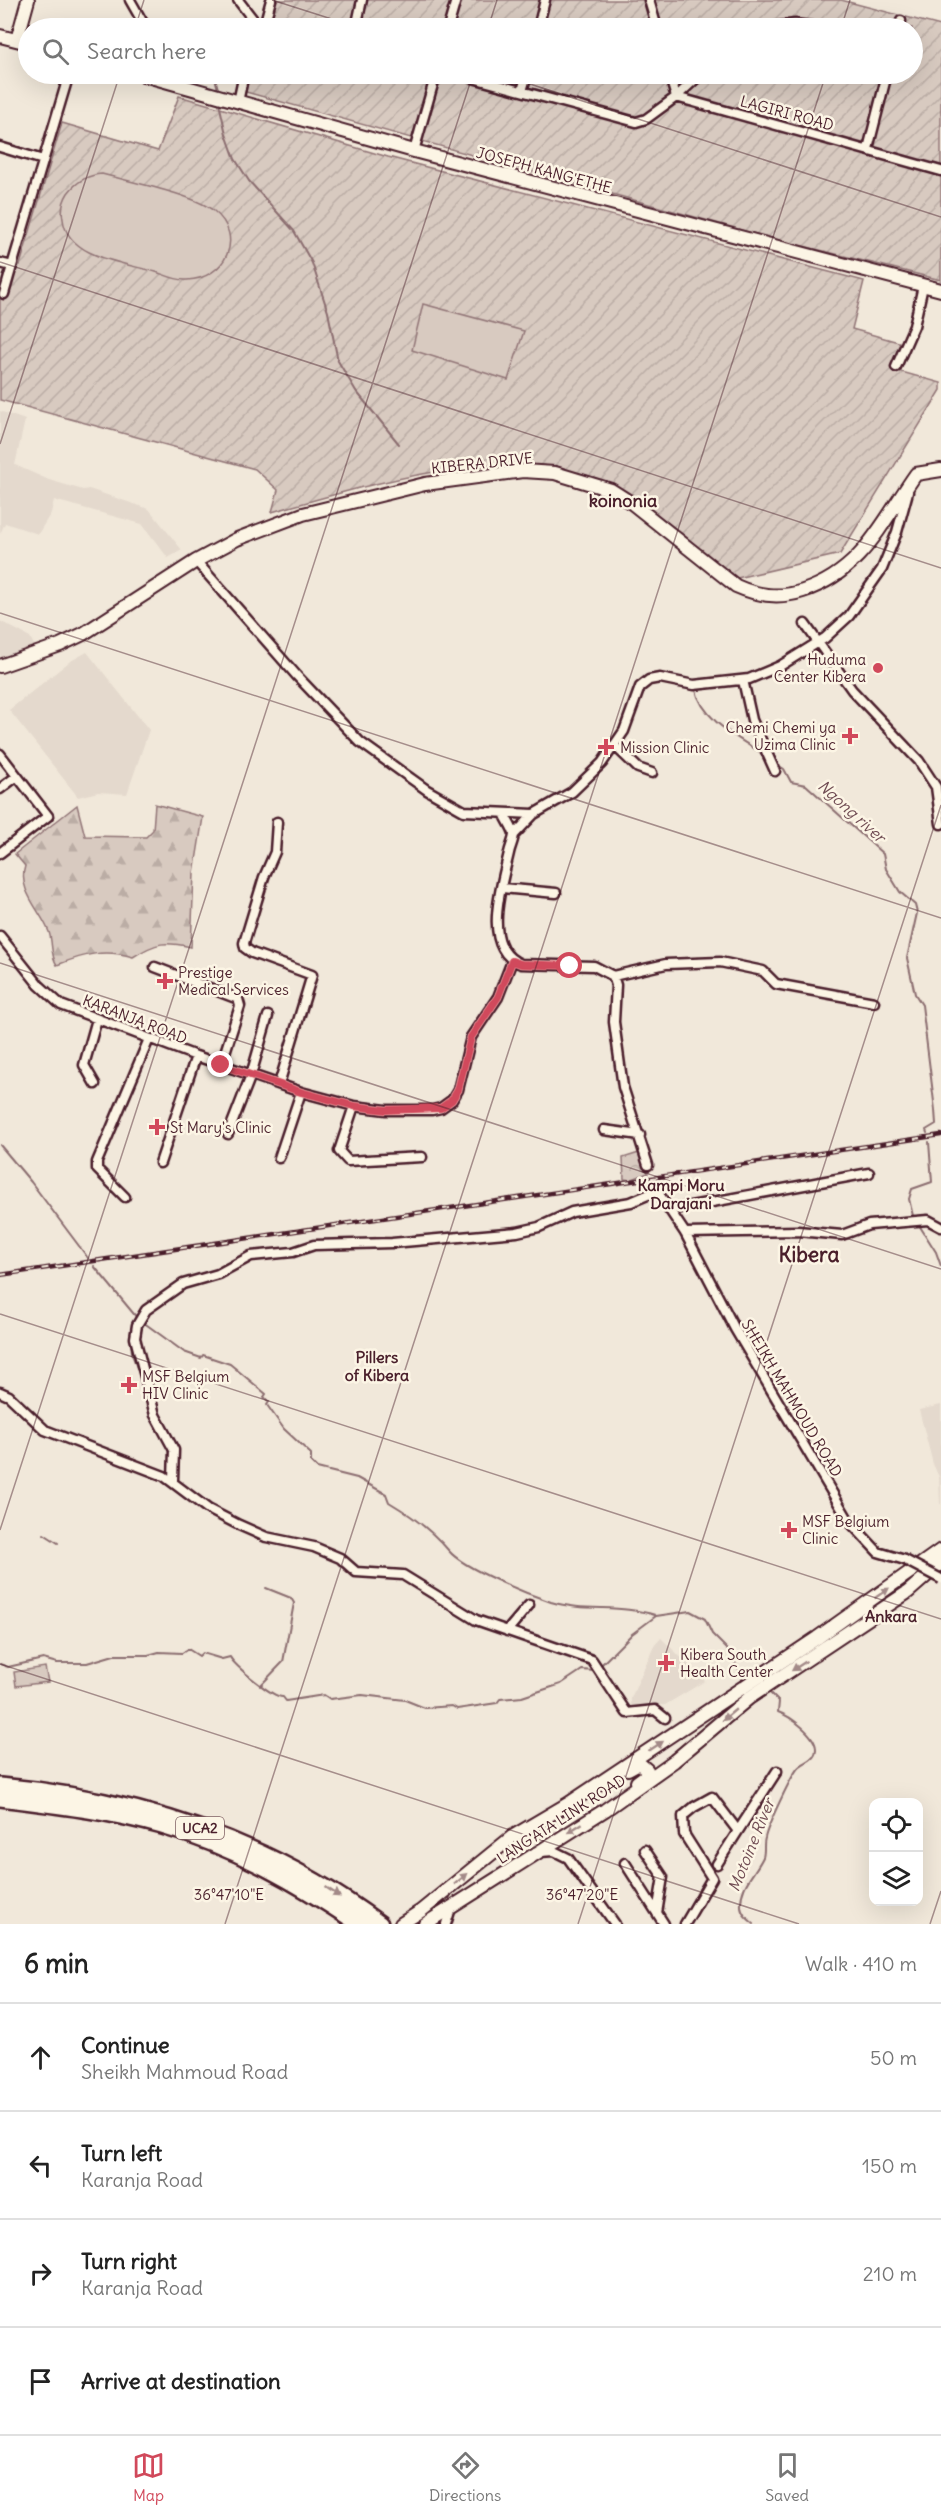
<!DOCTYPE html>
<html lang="en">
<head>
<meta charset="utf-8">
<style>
  body { margin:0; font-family:Delius,sans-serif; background:#f2f2f2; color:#222 }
  .controls { position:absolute; right:18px; bottom:18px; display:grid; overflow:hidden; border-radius:12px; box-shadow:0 6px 24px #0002 }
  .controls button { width:54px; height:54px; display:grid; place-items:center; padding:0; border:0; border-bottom:2px solid #e0e0e0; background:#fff; color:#222; font:30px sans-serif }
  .stop { position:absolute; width:18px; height:18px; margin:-14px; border:4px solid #d1495b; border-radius:50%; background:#fff }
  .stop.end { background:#d1495b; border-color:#fff; box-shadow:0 2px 6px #0008 }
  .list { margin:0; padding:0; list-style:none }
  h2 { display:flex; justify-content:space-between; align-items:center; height:78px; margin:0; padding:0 24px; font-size:26px }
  h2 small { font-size:20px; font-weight:400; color:#767676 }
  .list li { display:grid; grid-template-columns:39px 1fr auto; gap:18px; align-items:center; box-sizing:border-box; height:108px; padding:0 24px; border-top:2px solid #e0e0e0 }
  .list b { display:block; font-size:22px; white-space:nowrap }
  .list p { margin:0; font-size:20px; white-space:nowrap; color:#767676 }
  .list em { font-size:20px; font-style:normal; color:#767676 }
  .icon { flex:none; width:33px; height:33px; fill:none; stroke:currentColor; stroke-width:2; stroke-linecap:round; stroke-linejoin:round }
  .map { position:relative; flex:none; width:941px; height:1924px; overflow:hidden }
  .search { position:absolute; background:#fff; box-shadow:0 6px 24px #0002; left:18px; right:18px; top:18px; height:66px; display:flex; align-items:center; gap:15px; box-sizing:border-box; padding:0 21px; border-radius:33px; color:#767676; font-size:22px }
  .sheet { height:510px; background:#fff }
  nav { display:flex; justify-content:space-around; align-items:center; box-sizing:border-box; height:84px; border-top:2px solid #e0e0e0; background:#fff; font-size:16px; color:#767676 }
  nav a { display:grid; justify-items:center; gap:3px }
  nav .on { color:#d1495b }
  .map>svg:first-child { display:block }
  .built { fill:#e4d9cd }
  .forest { fill:url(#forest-firs); stroke:#917476; stroke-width:1.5 }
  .park { fill:url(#park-crowns); stroke:#917476; stroke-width:1.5 }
  .garden { fill:url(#garden-furrows); stroke:#917476; stroke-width:1.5 }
  .pitch { fill:#d8cac0; stroke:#917476; stroke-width:1.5 }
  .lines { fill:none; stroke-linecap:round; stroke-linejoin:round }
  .stream { stroke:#8b6d6f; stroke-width:2 }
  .street-casing { stroke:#4a1f2b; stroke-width:13 }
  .secondary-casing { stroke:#4a1f2b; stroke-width:16 }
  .highway-casing { stroke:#4a1f2b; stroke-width:20 }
  .street { stroke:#fcf5e5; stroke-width:8 }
  .secondary { stroke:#fcf5e5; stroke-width:12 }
  .highway { stroke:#fcf5e5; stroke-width:15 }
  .rail-casing { stroke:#4a1f2b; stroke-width:4.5 }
  .rail { stroke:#fcf5e5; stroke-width:2; stroke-dasharray:7; stroke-linecap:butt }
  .street-bridge-casing { stroke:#4a1f2b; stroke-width:13; stroke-linecap:butt }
  .street-bridge { stroke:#fcf5e5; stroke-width:8 }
  .oneway { fill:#a38a88 }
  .route { stroke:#d1495b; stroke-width:8 }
  .ticks { fill:none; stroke:#4a1f2b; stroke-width:1.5; stroke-opacity:0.45 }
  .poi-dot { fill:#d1495b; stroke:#fcf5e5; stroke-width:2 }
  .labels { text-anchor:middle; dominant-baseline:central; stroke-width:5; stroke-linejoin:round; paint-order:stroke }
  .shield { fill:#fcf5e5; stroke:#7f5f63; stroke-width:1.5 }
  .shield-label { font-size:14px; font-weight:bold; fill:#4a1f2b }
  .street-label { font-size:15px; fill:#4a1f2b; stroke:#fcf5e5 }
  .poi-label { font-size:15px; fill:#4a1f2b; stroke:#fcf5e5; text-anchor:start }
  .water-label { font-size:16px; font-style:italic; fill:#704c53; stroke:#fcf5e5 }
  .neighbourhood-label { font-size:16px; font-weight:bold; fill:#4a1f2b; stroke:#fcf5e5 }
  .quarter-label { font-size:18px; font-weight:bold; fill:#4a1f2b; stroke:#fcf5e5 }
  .district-label { font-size:21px; font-weight:bold; fill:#4a1f2b; stroke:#fcf5e5 }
  .ticks-label { font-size:15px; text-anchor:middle; fill:#4a1f2b; stroke:#fcf5e5; stroke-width:5; stroke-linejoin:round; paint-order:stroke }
</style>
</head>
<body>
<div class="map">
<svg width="941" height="1924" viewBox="0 0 941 1924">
  <defs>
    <pattern id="forest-firs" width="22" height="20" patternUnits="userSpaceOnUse" patternTransform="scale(1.5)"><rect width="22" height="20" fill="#d8cac0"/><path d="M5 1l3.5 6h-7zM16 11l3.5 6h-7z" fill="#bbada5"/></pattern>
    <pattern id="park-crowns" width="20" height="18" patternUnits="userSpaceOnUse" patternTransform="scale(1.5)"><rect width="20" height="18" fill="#d8cac0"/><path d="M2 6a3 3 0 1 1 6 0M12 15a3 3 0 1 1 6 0" fill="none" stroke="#bbada5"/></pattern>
    <pattern id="garden-furrows" width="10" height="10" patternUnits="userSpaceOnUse" patternTransform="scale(1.5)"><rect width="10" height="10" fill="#d8cac0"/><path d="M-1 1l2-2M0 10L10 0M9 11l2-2" fill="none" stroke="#bbada5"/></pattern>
  </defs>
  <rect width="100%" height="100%" fill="#f1e8da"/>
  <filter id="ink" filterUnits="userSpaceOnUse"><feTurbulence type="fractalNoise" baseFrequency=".0167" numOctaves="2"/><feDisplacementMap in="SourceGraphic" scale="12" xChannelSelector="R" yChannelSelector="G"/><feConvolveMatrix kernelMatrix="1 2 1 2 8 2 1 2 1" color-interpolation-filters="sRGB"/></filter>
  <g filter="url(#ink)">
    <path class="built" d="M0,411L25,420L15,465L49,480L83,490L89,489L149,509L182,550L168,558L142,524L54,500L51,513L38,534L5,523L0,534Z
      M0,621L30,637L35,647L0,661Z
      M87,652L149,730L127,794L98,792L78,797L9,710L69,662Z
      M941,1405V1504H940L939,1477L933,1464L919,1410Z
      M661,1638L705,1681L665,1705L631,1708V1698L654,1646Z"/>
    <path class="forest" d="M155,804L203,817L194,873L191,947C164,941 157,942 133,957C105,949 84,954 57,965C50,955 53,943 49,932C41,911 17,890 25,866L15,854L77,805L85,836L146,837L153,830Z"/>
    <path class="park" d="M639,1153L648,1173L630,1180L624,1179L623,1158Z"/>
    <path class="garden" d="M270,0H841L941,26V280L767,237L246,92L249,74H912V28H260L264,26Z
      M179,96L388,157L864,281L852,329L902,343L891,369L941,383V390L840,554L733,579C700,552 668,523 633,500C625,494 616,486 607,482C503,441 374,484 272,512L278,490L255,469L0,400V294L10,263L20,265L62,123L158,151Z"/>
    <path class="pitch" d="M102,174C131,182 193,194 214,211C246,237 225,279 187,280C177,281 165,275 156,272C126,263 67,258 63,219C61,210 63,201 68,193C77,181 87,175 102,174Z
      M423,304L524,331L508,380L412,350Z
      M45,1667L48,1682L16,1686L14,1672Z"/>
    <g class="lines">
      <path class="stream" d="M214,74L218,89
        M219,103L226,134L235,159L249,181L294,231L312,263L328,312L338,361L356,391L399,444
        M695,687C702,721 739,738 766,756
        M775,763L784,769L791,782L806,785L883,854L886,869L900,892L915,905L917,913L907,958L915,994L922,1005L935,1110L936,1124L926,1130L927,1133
        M0,1145L31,1182L88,1258
        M914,1220L909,1199L912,1189L932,1182L929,1142
        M919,1225L936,1252L941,1266
        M94,1266L138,1319
        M143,1322L184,1352L201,1358L203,1355L230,1364L266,1394L264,1397L269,1402L267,1405L284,1429L311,1454V1462L317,1468L357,1478L386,1494L389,1502C411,1515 433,1532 449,1551C464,1569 528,1594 551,1602C585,1612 621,1604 655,1615
        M131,1338L132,1354L143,1385
        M167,1446L170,1458
        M44,1534L58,1543
        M0,1664L8,1667L43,1659L57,1663H87L114,1655H148L159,1652L182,1653L188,1649L199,1656L202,1653L222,1659L230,1657C234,1665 273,1698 283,1697L286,1701L324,1695L330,1699L362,1695L405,1700L425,1708L452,1706L457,1709L497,1703L500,1699L522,1697L561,1684L582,1670L594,1671
        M600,1666L632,1634L656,1616L690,1611L705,1619L712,1634L727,1649L743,1677L747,1679
        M260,1686L283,1662L294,1603L291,1598L266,1588
        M754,1924C748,1919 741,1914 741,1906C740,1885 755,1874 763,1857C765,1851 763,1844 765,1838C767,1827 791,1776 798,1768C804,1761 816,1761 816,1749C816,1735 790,1716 778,1712L779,1702L768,1691"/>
      <defs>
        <path id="street" d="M130,0L146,28
          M238,0L255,22L291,28
          M649,0L657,28
          M265,22L271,0
          M356,28L362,0
          M448,28L456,0
          M538,28L545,0
          M764,28L795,24L824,28
          M899,28L901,21
          M458,74L636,122L646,119L676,97L941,171
          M669,74L676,97L701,74
          M522,91L527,74
          M238,102L244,74
          M0,147L43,160
          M868,149L887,74
          M414,151L436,74
          M0,263L12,266L69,74
          M4,294L12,266
          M896,367L914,326L923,286
          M196,561L297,676L360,742L427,790L464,811L534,814
          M805,624L852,690L919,761L936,787L941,824
          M743,680L752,720L775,771
          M615,746L638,768L652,773
          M0,754L48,816L0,853
          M0,789L17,776
          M504,813C506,819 513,828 514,834C514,840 510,847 509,853C502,884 480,949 521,964L594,966L613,976L616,985L614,1022L623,1087L648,1165
          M277,822L275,852L264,877L244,943L245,948L252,953L312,975L279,1084
          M514,835L534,814L572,792L602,763L624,731L640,687L649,680L660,678L694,685L749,679L780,666L825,638L849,616L882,569L897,532L908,492
          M502,888L556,893
          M0,936L39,985L61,1005L196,1056L301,1092L354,1106L386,1110H432L441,1108L452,1100L458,1090L471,1037L498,997L512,961
          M155,967L238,999L240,1006L221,1065
          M613,976L666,964L720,962L763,971L776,984L874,1002
          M95,1084L84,1065L97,1019
          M354,1106L339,1151L348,1161L422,1157
          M604,1130L640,1135
          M228,1134L251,1075L268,1016
          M279,1158L301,1092
          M160,1163L196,1056
          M125,1197L97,1169V1162L149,1039
          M669,1210L869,1173
          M685,1233L798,1231L842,1235L869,1225L928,1220L941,1227
          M0,1392L9,1396L45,1430L164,1476L208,1509L239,1525L266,1537L314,1547L340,1558L356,1572L403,1575L476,1620L592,1660L627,1713L655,1710L665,1718
          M173,1480L174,1450L155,1415L135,1338L137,1325L146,1310L183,1284L218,1274L251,1256L293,1252L314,1245L392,1243L517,1232L539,1227L572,1212L631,1202L657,1191L685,1233L735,1329L849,1521L878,1552L905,1560
          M507,1631L529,1605
          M738,1831L777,1771
          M645,1850L663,1877L657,1913
          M540,1852L554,1851L568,1858L615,1924
          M625,1863L664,1924
          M446,1924L451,1908
          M685,1924L712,1878L684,1834L683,1816L694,1807L712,1797L738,1831L717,1864"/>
        <path id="secondary" d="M0,36L28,43
          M17,40L28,0
          M140,74L414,151L941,290
          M0,666L60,645L83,634L196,561L237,539L303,514L425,484L523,471L555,473L611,490L633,504L736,586C758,596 779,599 803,591C863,571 882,522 916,474L941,470
          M628,1769L639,1763L647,1770L645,1776L637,1782
          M401,1924L421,1911L512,1837L568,1804L817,1638L941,1550
          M425,1924L605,1810L674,1761L749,1698L908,1592L941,1563"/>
        <path id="highway" d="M0,1786C137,1799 269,1841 380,1924
          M0,1798C55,1805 109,1811 162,1826C233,1846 298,1883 359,1924"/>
      </defs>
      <use href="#street" class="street-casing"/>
      <use href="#secondary" class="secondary-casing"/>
      <use href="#highway" class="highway-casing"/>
      <use href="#street" class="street"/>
      <use href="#secondary" class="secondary"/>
      <use href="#highway" class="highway"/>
      <defs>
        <path id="rail" d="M0,1275L941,1135"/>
      </defs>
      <use href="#rail" class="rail-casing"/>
      <use href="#rail" class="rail"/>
      <defs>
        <path id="street-bridge" d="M905,1560L941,1579"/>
      </defs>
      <use href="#street-bridge" class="street-bridge-casing"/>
      <use href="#street-bridge" class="street-bridge"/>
    </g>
    <defs><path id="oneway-solid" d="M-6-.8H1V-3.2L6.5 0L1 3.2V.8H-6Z" transform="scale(1.5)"/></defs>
    <g class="oneway">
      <use href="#oneway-solid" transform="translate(882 1593) rotate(-35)"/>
      <use href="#oneway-solid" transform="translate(799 1666) rotate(147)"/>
      <use href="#oneway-solid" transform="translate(729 1715) rotate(140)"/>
      <use href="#oneway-solid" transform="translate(656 1746) rotate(-33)"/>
      <use href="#oneway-solid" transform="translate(575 1828) rotate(148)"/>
      <use href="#oneway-solid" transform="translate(461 1879) rotate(-39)"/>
      <use href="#oneway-solid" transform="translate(333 1892) rotate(34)"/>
    </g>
  </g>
  <g class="lines" filter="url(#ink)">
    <path class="route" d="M221,1065L301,1092L354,1106L386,1110L441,1108L452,1100L458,1090L471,1037L498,997L512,961L521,964L570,966"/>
  </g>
  <path class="ticks" d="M272,0L360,28M135,28L144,0M488,28L497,0M841,28L850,0M499,74L941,217M0,262L941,568M0,444L120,74M0,613L941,918M0,963L941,1269M0,1314L941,1619M0,1530L473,74M0,1664L799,1924M225,1924L826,74M578,1924L941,805M930,1924L941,1891"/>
  <g class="poi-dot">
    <circle cx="878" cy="668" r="6"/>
    <path d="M847 727h6v6h6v6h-6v6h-6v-6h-6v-6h6z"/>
    <path d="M603 738h6v6h6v6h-6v6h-6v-6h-6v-6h6z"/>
    <path d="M162 972h6v6h6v6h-6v6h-6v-6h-6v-6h6z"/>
    <path d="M154 1118h6v6h6v6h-6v6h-6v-6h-6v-6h6z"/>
    <path d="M126 1376h6v6h6v6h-6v6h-6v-6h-6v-6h6z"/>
    <path d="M786 1521h6v6h6v6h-6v6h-6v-6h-6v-6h6z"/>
    <path d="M663 1654h6v6h6v6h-6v6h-6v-6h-6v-6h6z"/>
  </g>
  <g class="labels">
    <rect class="shield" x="176" y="1817" width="48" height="22" rx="4.5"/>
    <g class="shield-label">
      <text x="200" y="1828">UCA2</text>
    </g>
    <g class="street-label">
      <text transform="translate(787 113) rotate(15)">LAGIRI ROAD</text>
      <text transform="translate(544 170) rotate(15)">JOSEPH KANG'ETHE</text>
      <text transform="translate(482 463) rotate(-6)">KIBERA DRIVE</text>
      <text transform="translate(135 1019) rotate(21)">KARANJA ROAD</text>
      <text transform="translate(792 1398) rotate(59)">SHEIKH MAHMOUD ROAD</text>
      <text transform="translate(561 1819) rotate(-33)">LANG'ATA LINK ROAD</text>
    </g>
    <g class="poi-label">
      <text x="866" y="659" text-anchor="end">Huduma<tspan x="866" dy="17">Center Kibera</tspan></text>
      <text x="836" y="727" text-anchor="end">Chemi Chemi ya<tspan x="836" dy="17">Uzima Clinic</tspan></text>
      <text x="620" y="747">Mission Clinic</text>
      <text x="178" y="972">Prestige<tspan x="178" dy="17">Medical Services</tspan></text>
      <text x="170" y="1127">St Mary's Clinic</text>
      <text x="142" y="1376">MSF Belgium<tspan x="142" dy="17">HIV Clinic</tspan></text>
      <text x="802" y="1521">MSF Belgium<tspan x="802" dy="17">Clinic</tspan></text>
      <text x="680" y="1654">Kibera South<tspan x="680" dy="17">Health Center</tspan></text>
    </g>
    <g class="water-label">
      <text transform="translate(852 811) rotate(42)">Ngong river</text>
      <text transform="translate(751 1845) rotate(-68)">Motoine River</text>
    </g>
    <g class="neighbourhood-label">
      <text x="681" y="1185">Kampi Moru<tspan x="681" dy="18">Darajani</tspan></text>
      <text x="377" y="1357">Pillers<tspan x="377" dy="18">of Kibera</tspan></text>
      <text x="891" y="1616">Ankara</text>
    </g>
    <g class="quarter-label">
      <text x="623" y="500">koinonia</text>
    </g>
    <g class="district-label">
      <text x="809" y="1254">Kibera</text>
    </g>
  </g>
  <g class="ticks-label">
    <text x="229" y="1900">36°47'10"E</text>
    <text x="582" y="1900">36°47'20"E</text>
  </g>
</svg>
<div class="controls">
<button><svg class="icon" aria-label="locate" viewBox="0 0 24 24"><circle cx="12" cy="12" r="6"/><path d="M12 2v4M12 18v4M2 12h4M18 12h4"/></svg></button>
<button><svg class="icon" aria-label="layers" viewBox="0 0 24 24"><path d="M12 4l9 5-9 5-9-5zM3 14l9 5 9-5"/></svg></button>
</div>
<div class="stop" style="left:570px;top:966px"></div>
<div class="stop end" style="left:221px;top:1065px"></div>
<div class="search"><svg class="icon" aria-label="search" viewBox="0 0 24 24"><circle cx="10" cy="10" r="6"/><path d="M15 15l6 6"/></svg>Search here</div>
</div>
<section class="sheet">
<h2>6 min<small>Walk · 410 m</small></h2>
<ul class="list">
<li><svg class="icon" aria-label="ahead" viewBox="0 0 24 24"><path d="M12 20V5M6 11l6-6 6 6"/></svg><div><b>Continue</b><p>Sheikh Mahmoud Road</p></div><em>50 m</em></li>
<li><svg class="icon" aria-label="left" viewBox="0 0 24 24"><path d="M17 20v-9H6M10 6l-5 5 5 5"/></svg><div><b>Turn left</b><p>Karanja Road</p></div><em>150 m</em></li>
<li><svg class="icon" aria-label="right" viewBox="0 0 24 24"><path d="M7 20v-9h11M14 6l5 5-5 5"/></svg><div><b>Turn right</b><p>Karanja Road</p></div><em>210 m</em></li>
<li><svg class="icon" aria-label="arrive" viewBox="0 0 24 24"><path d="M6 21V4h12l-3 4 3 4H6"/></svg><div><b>Arrive at destination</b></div></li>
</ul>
</section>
<nav>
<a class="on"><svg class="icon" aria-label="map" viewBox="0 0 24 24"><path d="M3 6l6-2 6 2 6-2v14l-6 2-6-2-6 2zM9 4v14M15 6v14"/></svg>Map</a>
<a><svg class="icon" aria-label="directions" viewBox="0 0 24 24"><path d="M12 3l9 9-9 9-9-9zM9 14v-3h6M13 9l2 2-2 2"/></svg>Directions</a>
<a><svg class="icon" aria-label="saved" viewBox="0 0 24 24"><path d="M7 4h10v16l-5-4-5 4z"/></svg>Saved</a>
</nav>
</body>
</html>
